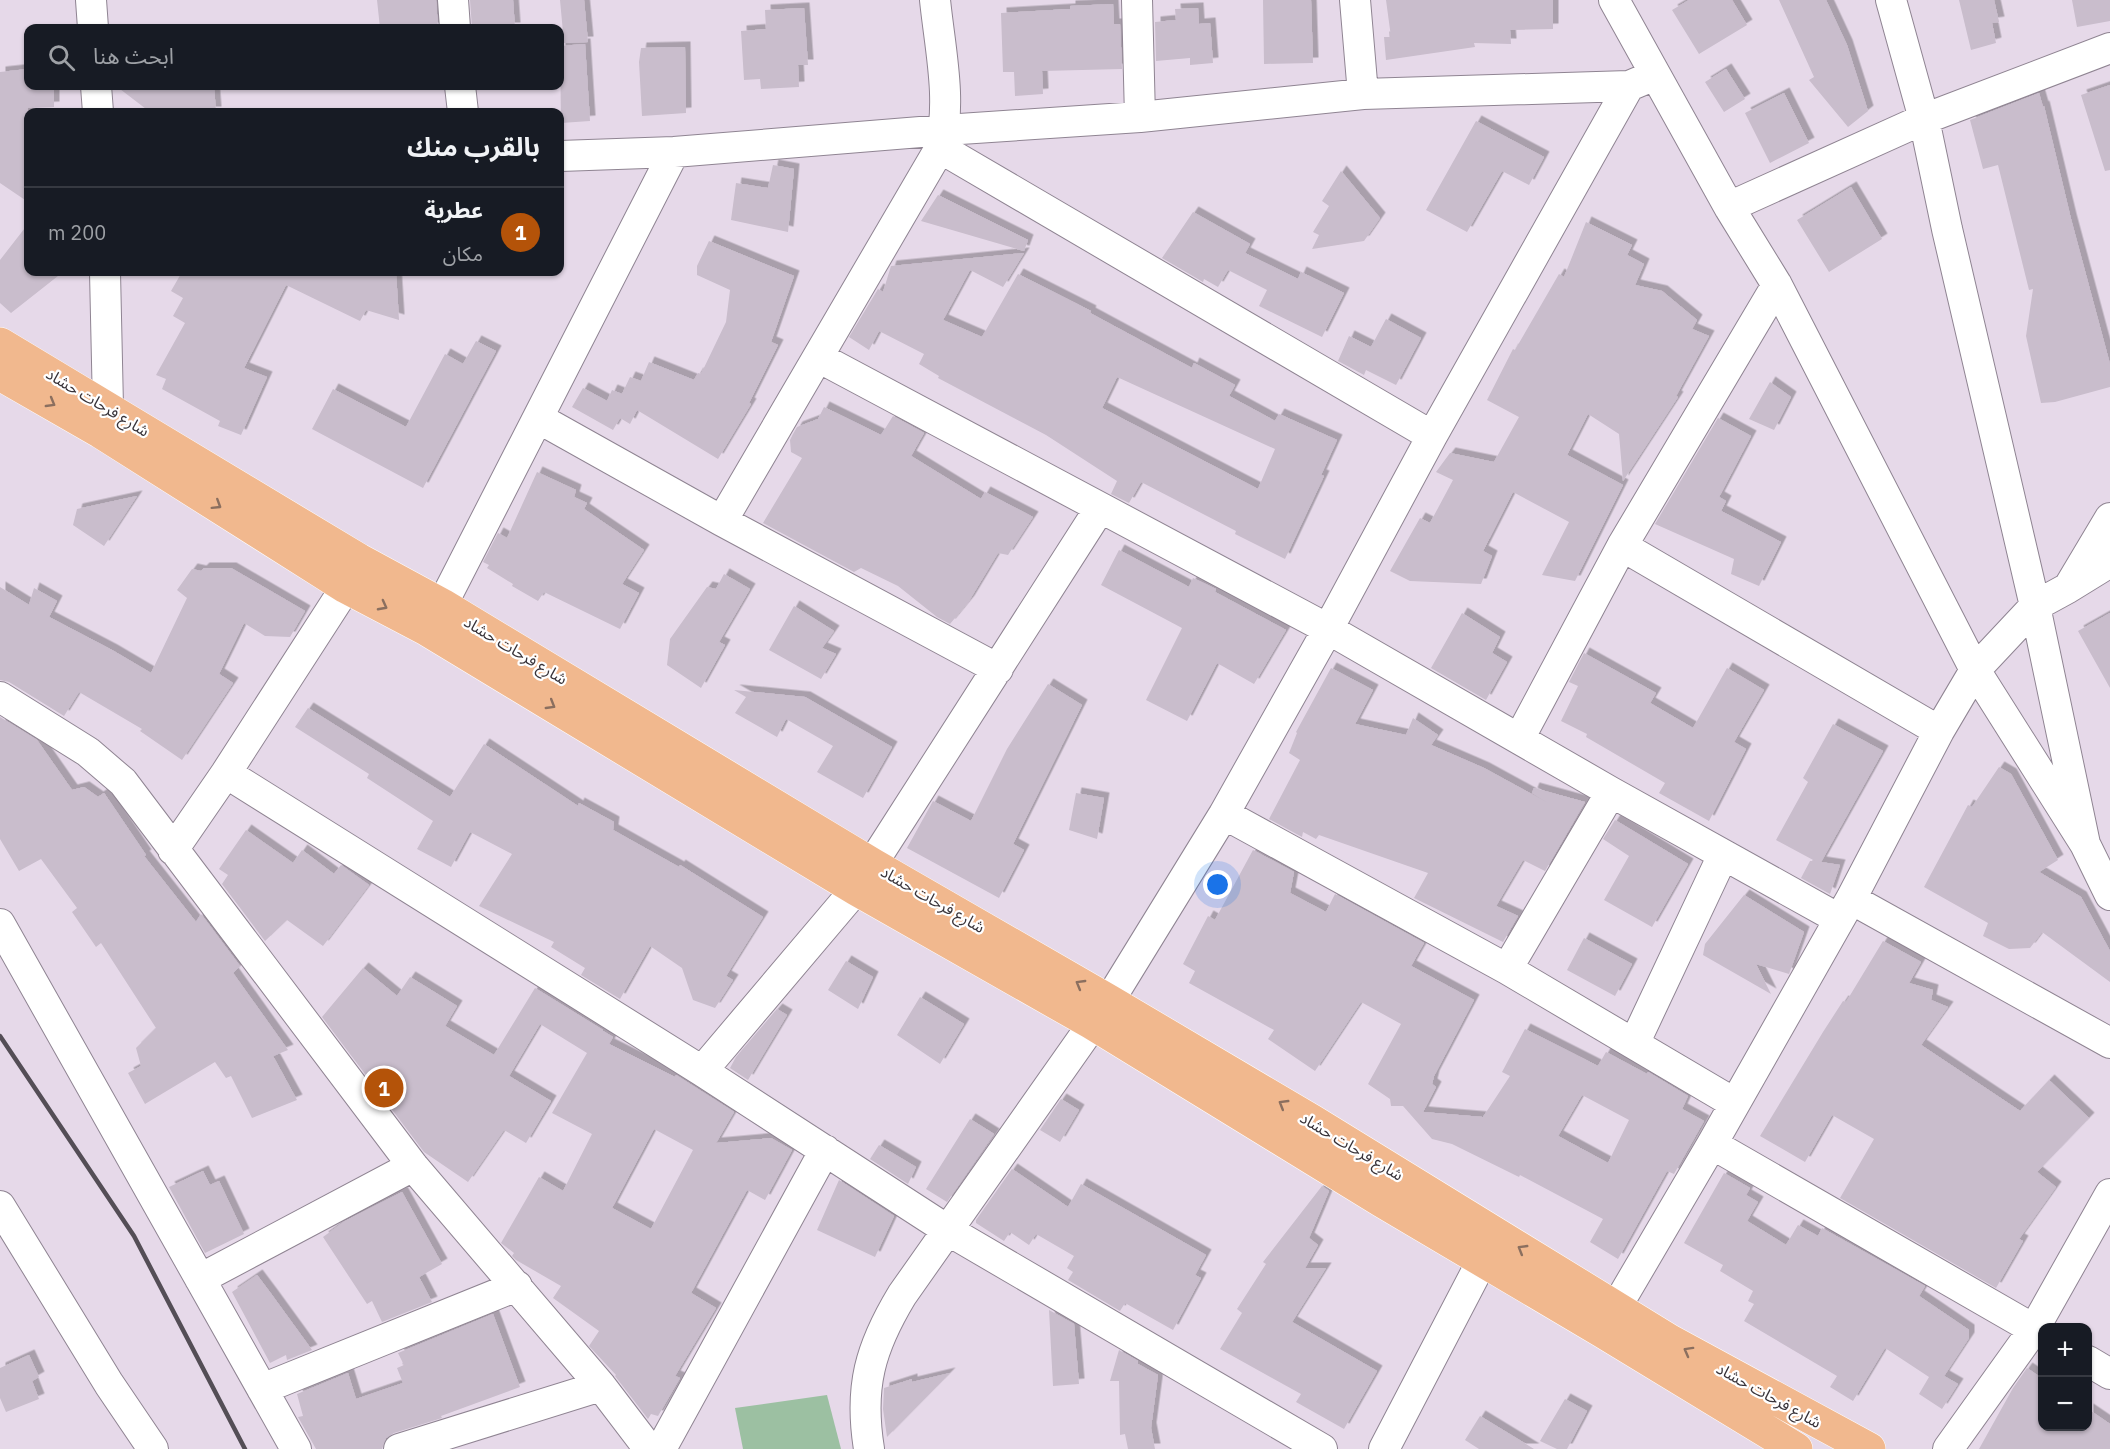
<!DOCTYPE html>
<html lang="ar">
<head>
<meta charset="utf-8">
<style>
  body { margin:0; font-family:"IBM Plex Sans","Noto Sans Arabic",sans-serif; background:#242831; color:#f1f3f6; direction:rtl }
  .controls { position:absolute; right:18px; bottom:18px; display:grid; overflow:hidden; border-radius:12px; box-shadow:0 2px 4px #0004 }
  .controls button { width:54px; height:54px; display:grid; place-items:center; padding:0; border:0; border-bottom:2px solid #363941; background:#171b24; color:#f1f3f6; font:30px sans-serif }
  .you { position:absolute; left:1218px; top:885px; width:21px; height:21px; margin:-15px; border:4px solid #fff; border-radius:50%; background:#1a73e8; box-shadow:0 0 0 9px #1a73e833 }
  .badge { display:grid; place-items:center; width:39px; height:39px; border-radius:50%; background:#b45309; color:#fff; font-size:20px; font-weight:700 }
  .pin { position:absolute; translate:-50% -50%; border:3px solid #fff; box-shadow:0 2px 6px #0006 }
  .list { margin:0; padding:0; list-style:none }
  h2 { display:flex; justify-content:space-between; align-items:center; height:78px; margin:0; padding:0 24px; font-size:26px }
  h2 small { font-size:20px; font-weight:400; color:#9ea1a6 }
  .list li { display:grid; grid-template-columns:39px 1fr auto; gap:18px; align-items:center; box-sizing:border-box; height:90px; padding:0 24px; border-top:2px solid #363941 }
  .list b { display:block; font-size:22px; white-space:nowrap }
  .list p { margin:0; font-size:20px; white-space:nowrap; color:#9ea1a6 }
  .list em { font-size:20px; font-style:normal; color:#9ea1a6 }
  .icon { flex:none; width:33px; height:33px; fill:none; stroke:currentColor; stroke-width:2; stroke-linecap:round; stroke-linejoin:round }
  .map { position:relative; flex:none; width:2110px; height:1449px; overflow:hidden; direction:ltr }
  .search { position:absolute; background:#171b24; box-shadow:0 2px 4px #0004; left:24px; top:24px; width:540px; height:66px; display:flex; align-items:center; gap:15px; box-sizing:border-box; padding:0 21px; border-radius:12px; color:#9ea1a6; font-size:22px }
  .panel { position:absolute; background:#171b24; box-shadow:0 2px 4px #0004; left:24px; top:108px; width:540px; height:168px; border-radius:12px; direction:rtl }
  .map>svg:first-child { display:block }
  .green { fill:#9cc0a2 }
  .building { fill:#c9bdcc; fill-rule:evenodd; filter:url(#shadow) }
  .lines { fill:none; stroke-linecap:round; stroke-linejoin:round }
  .minor-casing { stroke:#8f8492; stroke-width:32 }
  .major-casing { stroke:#fff; stroke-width:34 }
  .minor { stroke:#fff; stroke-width:30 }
  .major { stroke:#f1b88e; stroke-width:33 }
  .rail { stroke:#544e56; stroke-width:4.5 }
  .oneway { stroke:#8b6f5f }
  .labels { text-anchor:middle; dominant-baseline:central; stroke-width:4.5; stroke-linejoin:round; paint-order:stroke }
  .street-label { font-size:16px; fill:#383339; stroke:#fff }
</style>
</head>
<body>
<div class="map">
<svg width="2110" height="1449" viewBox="0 0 2110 1449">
  <defs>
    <filter id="shadow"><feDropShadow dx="5.5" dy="-5.5" stdDeviation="0" flood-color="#0004"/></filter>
  </defs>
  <rect width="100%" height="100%" fill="#e6d9e9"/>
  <path class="green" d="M827,1395L841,1449H743L735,1408Z"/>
  <path class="building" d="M377,0H436L438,28H380Z
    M470,0H513L515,28H472Z
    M560,0H584L588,42L564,43Z
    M1263,0H1311L1313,63L1264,64Z
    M1386,0H1553V29L1510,30L1511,44L1474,43L1475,47L1386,60L1384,37H1391Z
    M1689,0H1732L1747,25L1699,54L1672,10Z
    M1779,0H1826L1847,45L1868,111L1848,127L1809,80L1814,77Z
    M1959,0H1994L1999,22L1992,23L1996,43L1971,50Z
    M2072,0H2110V21L2077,27Z
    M1113,4L1114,24H1120L1122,69L1042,71L1043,94L1015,96L1014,72H1003L1001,13L1070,9V6Z
    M804,8L808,65H798L799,87L761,89L760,79L744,80L741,31L766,29L765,10Z
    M1198,8L1199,24L1210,23L1213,63L1190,65V58L1156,61L1155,22L1176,20L1175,9Z
    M585,44L590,121L561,123L560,46Z
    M685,47L686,113L642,116L639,62L641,48Z
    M28,69V86H54V107L28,108V202L0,183V72Z
    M1726,69L1745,99L1724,112L1705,82Z
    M2110,85V170L2105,171L2081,95Z
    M116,86H214L216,112H150Z
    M1784,93L1809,143L1770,163L1745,113Z
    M2039,93L2043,107L2044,106L2071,219L2110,364V387L2055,402L2041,403L2026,336L2033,289L2029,290L1998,165L1983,169L1970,120Z
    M1476,121L1544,157L1529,185L1502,171L1467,232L1426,210Z
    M773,165L794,169L788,232L731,220L736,183L768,188Z
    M1341,171L1380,218L1364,241L1312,249L1319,235L1313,232L1329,206L1322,201Z
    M1851,187L1882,239L1829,272L1797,220Z
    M938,195L1028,240L1024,251L921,221Z
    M1193,212L1250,244L1245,253L1298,279L1301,272L1344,293L1322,337L1259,306L1267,290L1228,270L1218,287L1204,279L1203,282L1162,258Z
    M1586,222L1632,245L1627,255L1644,264L1635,285L1662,291L1697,320L1692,329L1709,336L1676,396L1678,397L1623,481L1619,434L1588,414L1567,455L1623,485L1575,581L1542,575L1569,522L1513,492L1483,551L1492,556L1481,584L1410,581L1390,571L1420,518L1430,523L1453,480L1436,472L1450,453L1494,462L1519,417L1487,400L1513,349L1515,350L1559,274L1564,277Z
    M28,224V272H63L11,313L0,303V260Z
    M709,241L794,276L771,342L778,345L749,403L751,404L718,459L637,410L630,424L620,418L613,430L572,407L583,388L607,401L612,390L622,394L630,377L641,381L649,362L694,380L698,373L701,374L726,322L730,290L697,275V266Z
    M1024,253L1003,287L970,270L943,320L982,337L1018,274L1091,311L1090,313L1192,368L1194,363L1235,385L1229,396L1275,421L1279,414L1337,440L1321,475L1324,476L1285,559L1235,534L1236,531L1141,482L1129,503L1111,494L1117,481L1046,435L938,378L939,376L919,364L924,354L879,331L869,350L849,337L878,289L883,292L891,266ZM1117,377L1275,449L1258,489L1102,408Z
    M182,272H396L399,320L366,310L360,321L286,285L244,368L267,377L241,435L218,426L220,421L162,389L166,379L156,375L185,323L173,316L183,298L171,291Z
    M1386,319L1421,338L1396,385L1366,370L1364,375L1338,361L1349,336L1371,347Z
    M476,341L496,351L423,488L312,429L333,389L406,427L445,354L463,364Z
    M1770,382L1791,397L1774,430L1749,419Z
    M824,407L881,435L893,416L924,433L911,456L981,499L985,492L1033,517L1008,555L998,553L969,601L950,624L937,617L898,586L861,568L854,572L763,523L802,458L791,452L790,440L793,434L797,427L818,419Z
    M1718,418L1751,436L1719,497L1726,501L1721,511L1781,542L1759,586L1731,574L1734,559L1655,524Z
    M537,472L576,490L574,497L587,503L584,509L644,550L622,584L639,593L620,629L544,592L538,601L512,586L513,584L487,568L489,565L483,562L498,533L507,538Z
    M137,496L104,546L73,525L77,509Z
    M1119,550L1189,587L1193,578L1216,589L1215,592L1286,630L1254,684L1217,663L1187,721L1146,700L1182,628L1101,585Z
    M204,568H231L305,611L290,637L265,636L244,623L219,674L233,683L182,760L140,731L142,729L79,692L64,716L9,682L0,680V587L29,605L34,588L57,601L49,617L112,650L151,673L187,598L177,590L192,569L201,571Z
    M724,574L750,589L719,642L725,645L701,688L667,665L670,639L707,587L716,589Z
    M794,606L834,631L822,648L836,654L821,679L769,650Z
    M1462,613L1500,637L1492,653L1507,662L1486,700L1431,668Z
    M2110,613V688L2078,631Z
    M1584,653L1656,693L1650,703L1693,728L1727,668L1764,690L1734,742L1746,749L1709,821L1659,793L1665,783L1586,737L1587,734L1561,721L1578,686L1569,682Z
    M1331,668L1373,690L1355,724L1406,735L1413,718L1438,735L1431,745L1484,768L1548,803L1532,793L1534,788L1585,802L1545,871L1523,860L1496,906L1518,916L1503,942L1414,898L1428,873L1319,835L1316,839L1303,832L1302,837L1269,819L1300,760L1289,753L1297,733L1296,732Z
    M1048,684L1082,705L1013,844L1024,850L999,898L907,848L933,801L971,821L1007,749Z
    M734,690L805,697L892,747L863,798L817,772L833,746L786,719L777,737L735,713L746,697Z
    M308,708L450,797L484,744L578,806L579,803L614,822L613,830L679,867L680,865L763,917L726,976L733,980L715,1008L693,1000L682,968L650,946L620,999L581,975L585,968L551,947L554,942L479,906L512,854L470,832L451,867L417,849L433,821L367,778L369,774L295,727Z
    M0,717L37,740L72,790L84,787L98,797L104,793L146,855L144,856L196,922L201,914L240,966L233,973L288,1050L273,1056L297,1100L252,1118L231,1076L226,1078L215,1062L145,1104L128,1073L141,1066L136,1048L156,1028L101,943L96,947L72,912L77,908L41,859L19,871L0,839Z
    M1833,724L1883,751L1821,862L1840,865L1830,894L1801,878L1810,861H1815L1776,840L1808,782L1803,778Z
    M1999,767L2011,774L2058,860L2039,872L2081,897L2110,951V982L2042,932L2030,948L2009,949L1983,936L1988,923L1924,887L1968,805L1972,807Z
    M1076,793L1104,798L1097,839L1069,830Z
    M1615,820L1688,864L1652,927L1604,900L1629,856L1603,839Z
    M246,830L293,863L302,850L334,874L341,865L369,885L323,946L287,920L265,941L222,884L228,875L219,869Z
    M1253,850L1294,872L1290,893L1326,912L1335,894L1424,943L1411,966L1474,1000L1434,1076L1432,1084L1436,1087L1423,1112L1483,1117L1510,1076L1502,1072L1525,1029L1598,1066L1606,1052L1647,1074L1648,1072L1688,1096L1682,1109L1704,1121L1674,1174L1667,1171L1618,1259L1590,1242L1603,1219L1520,1175L1519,1177L1452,1144L1432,1139L1403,1106H1391L1390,1099L1368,1084L1401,1024L1361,1002L1315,1071L1268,1039L1274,1030L1189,983L1195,971L1183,964L1208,916L1215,920ZM1582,1095L1629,1120L1608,1163L1558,1136Z
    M1744,895L1804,932L1789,974L1756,964L1771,994L1703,955L1705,944Z
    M1584,938L1632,964L1615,996L1567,970Z
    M1883,941L1921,962L1909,983L1933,990L1931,1000L1948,1007L1921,1045L2020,1111L2049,1080L2089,1118L2037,1172L2056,1187L2019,1239L2023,1241L1996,1288L1840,1198L1874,1139L1832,1115L1805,1162L1760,1136L1823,1032L1843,1001L1846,1002Z
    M846,961L873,977L858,1009L828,990Z
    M363,968L397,996L410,977L457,1006L445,1026L494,1055L535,988L603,1030V1031L613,1037L609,1044L675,1077L676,1075L734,1112L716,1143L771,1138L792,1150L765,1200L747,1190L691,1293L716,1308L675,1376L680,1378L658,1416L651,1414L648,1419L615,1376L616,1375L589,1346L599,1331L553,1298L561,1286L516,1260L512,1256L514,1253L501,1243L539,1177L563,1191L592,1134L552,1113L587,1053L540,1024L509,1076L551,1101L526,1143L504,1130L468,1182L424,1152L322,1017ZM654,1129L693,1150L651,1229L612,1208Z
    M920,997L964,1024L940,1064L897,1035Z
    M777,1009L787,1015L748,1080L730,1068L736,1057Z
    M1061,1099L1079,1110L1060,1142L1040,1130Z
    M970,1119L994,1134L947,1202L926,1189Z
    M879,1145L916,1167L908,1184L870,1159Z
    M1012,1169L1068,1207L1081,1184L1206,1255L1195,1275L1201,1278L1173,1330L1125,1303L1120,1311L1068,1280L1073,1272L1067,1268L1074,1256L1036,1234L1029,1245L1010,1232L1004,1241L976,1223V1220Z
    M203,1171L210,1185L219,1181L244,1234L205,1253L169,1187Z
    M1724,1173L1750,1188L1746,1195L1758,1202L1747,1221L1786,1245L1798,1225L1818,1236L1822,1228L1925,1286L1919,1296L1969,1330V1338L1944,1376L1958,1384L1942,1409L1919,1394L1929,1377L1885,1348L1853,1401L1830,1387L1837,1376L1744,1321L1754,1304L1748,1301L1753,1291L1720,1271L1723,1265L1684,1243Z
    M839,1180L894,1216L875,1257L817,1230Z
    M1322,1186L1329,1191L1309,1238L1318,1245L1305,1268H1326L1292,1322L1377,1371L1344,1429L1296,1402L1301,1394L1220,1349L1242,1313L1237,1309L1266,1264L1263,1262Z
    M402,1192L442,1264L419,1277L432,1302L382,1322L372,1301L367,1304L323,1237L345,1221Z
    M257,1275L272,1295L312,1350L287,1360L286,1355L270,1363L232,1292Z
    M1049,1310L1074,1324L1079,1384L1053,1386Z
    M493,1314L520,1387L441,1416L442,1418L394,1433L386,1438L382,1449H316L298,1417L303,1416L297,1394L348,1373L356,1399L403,1383L397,1368L404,1365L398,1353Z
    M1119,1350L1138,1361V1364L1158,1375L1151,1428L1155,1449H1128L1125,1434L1120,1435L1119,1381H1110Z
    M29,1355L39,1377L32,1381L39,1399L6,1412L0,1398V1368Z
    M2027,1368L2043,1379V1426H2088V1409L2110,1424V1449H1979L2013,1388Z
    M950,1373L887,1437L883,1409L884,1388L912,1379V1382Z
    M1565,1399L1587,1411L1567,1449H1557L1540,1441Z
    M1480,1416L1534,1449H1479L1465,1440Z"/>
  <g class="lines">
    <defs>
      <path id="minor" d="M91,0L93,28
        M453,0L455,28
        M1137,0L1140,117
        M1355,0L1363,94
        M1614,0L1729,207L1777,285L1975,670L2085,844
        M1891,0L1924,119L1947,229L2035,606L2085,844L2110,895
        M96,86L98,112
        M460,86L463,112
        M940,148L1432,436
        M560,156L674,152L945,130L1140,117L1363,94L1629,86L1655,75
        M1729,207L1924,119L2110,48
        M818,357L1328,629L1611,792L1839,919
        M538,418L722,521L998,669
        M102,430L108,407L105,272
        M722,521L940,148C952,100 940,49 935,0
        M1622,546L1939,731
        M2070,585L2110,518
        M429,624L442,605L674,152
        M0,697L88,752L123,782L413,1166L601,1386L649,1449
        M1519,739L1622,546L1777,285
        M226,773L702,1071L949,1231L1322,1449
        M1224,814L1507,969L1734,1103
        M173,850L226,773L346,587L357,565
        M1851,899L2110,1043
        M0,924L296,1449
        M1507,969L1611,792
        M1634,1044L1723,855
        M702,1071L856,889L1100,508
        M1712,1144L2042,1334
        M0,1206L109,1384L153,1449
        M200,1279L413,1166
        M1604,1328L1712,1144L1851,899L1939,731L1975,670L2035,606L2068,588L2110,562
        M2088,1361L2110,1374
        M262,1389L517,1286
        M399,1449L601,1386
        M661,1449L825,1150
        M869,1449C859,1387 870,1348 902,1295L1109,1001L1224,814L1328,629L1432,436L1629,86
        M1384,1449L1482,1261
        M1948,1449L2034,1329L2110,1194"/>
      <path id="major" d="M0,344L359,560L442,605L873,865L1109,1001L1312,1121L1670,1341L1869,1449
        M0,374L101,432L346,587L426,629L856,889L1092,1023L1382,1201L1602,1331L1796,1449"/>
    </defs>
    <use href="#minor" class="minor-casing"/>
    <use href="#major" class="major-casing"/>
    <use href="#minor" class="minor"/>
    <use href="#major" class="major"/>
    <path class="rail" d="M0,1036L134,1236L245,1449"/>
  </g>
  <defs><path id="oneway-chevron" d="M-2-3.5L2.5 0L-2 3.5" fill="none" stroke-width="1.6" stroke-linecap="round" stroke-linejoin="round" transform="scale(1.5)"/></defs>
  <g class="oneway">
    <use href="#oneway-chevron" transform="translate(51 403) rotate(30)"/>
    <use href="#oneway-chevron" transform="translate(217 505) rotate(32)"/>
    <use href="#oneway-chevron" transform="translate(383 606) rotate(28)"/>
    <use href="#oneway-chevron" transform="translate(551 705) rotate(31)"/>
    <use href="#oneway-chevron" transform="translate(1080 984) rotate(-150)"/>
    <use href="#oneway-chevron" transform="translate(1283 1104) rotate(-149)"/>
    <use href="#oneway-chevron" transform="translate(1522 1249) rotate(-149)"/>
    <use href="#oneway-chevron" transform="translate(1688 1351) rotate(-151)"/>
  </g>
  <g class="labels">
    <g class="street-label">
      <text transform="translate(98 402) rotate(31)">شارع فرحات حشاد</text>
      <text transform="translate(516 650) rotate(31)">شارع فرحات حشاد</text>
      <text transform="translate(933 899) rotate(30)">شارع فرحات حشاد</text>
      <text transform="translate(1352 1146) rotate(31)">شارع فرحات حشاد</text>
      <text transform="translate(1769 1395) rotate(29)">شارع فرحات حشاد</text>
    </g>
  </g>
</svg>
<div class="controls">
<button>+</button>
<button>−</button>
</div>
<div class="you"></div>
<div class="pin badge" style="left:384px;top:1088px">1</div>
<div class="search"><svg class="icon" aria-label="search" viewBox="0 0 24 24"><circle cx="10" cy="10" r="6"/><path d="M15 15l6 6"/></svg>ابحث هنا</div>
<section class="panel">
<h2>بالقرب منك<small></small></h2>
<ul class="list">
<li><span class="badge">1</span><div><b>عطرية</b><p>مكان</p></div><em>200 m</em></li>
</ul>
</section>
</div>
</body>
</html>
